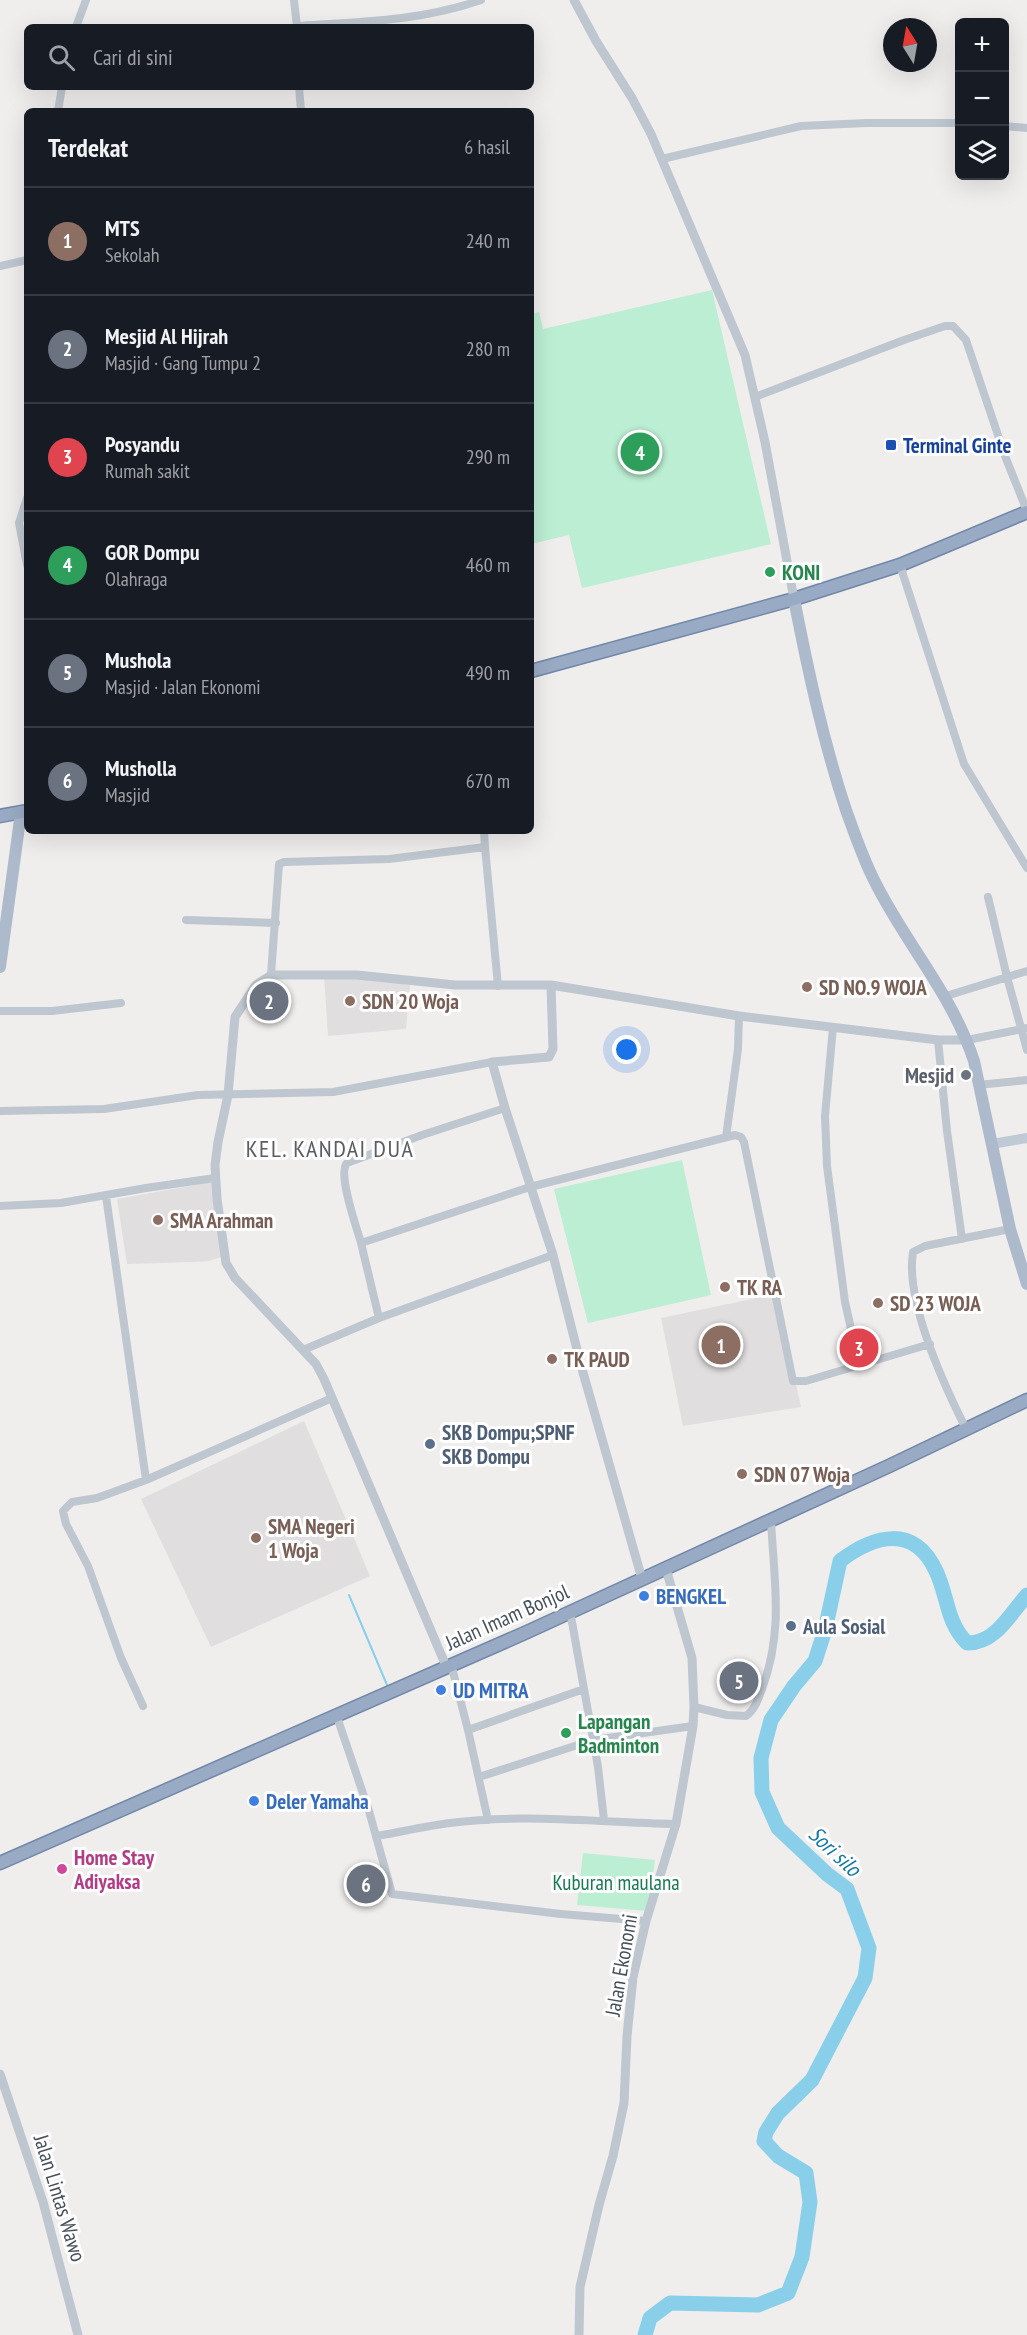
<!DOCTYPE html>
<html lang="id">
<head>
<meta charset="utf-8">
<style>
  body { margin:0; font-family:"PT Sans Narrow",sans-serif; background:#20242c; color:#f1f3f6 }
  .controls { position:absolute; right:18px; top:18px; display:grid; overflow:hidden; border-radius:9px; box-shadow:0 6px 24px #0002 }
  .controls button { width:54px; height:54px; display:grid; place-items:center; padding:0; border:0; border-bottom:2px solid #363941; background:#171b24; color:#f1f3f6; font:30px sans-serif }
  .compass { position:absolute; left:883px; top:18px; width:54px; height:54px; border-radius:50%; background:#171b24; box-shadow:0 6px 24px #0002; rotate:349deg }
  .you { position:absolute; left:627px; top:1050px; width:21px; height:21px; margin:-15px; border:4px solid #fff; border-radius:50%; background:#1a73e8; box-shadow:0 0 0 9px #1a73e833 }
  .badge { display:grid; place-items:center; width:39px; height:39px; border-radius:50%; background:#8c9099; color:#fff; font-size:20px; font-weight:700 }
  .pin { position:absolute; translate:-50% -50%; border:3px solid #fff; box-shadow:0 2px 6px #0006 }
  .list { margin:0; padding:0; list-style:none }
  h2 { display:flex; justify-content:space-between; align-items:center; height:78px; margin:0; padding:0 24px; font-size:26px }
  h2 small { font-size:20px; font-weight:400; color:#9ea1a6 }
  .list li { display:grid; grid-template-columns:39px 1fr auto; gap:18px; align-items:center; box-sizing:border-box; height:108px; padding:0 24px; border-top:2px solid #363941 }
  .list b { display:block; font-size:22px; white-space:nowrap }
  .list p { margin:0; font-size:20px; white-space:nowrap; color:#9ea1a6 }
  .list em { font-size:20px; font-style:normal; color:#9ea1a6 }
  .icon { flex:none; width:33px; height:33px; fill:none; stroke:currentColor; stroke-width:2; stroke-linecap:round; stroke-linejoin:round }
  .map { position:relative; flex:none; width:1027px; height:2335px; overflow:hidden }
  .search { position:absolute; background:#171b24; box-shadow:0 6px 24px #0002; left:24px; top:24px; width:510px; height:66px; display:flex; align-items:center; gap:15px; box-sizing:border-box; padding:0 21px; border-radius:9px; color:#9ea1a6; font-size:22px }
  .panel { position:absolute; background:#171b24; box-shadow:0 6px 24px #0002; left:24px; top:108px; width:510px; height:726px; border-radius:9px }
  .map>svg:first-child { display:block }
  .education { fill:#e1dedf }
  .green { fill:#bbeed2 }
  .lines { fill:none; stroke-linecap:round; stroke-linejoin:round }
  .stream { stroke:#89cfea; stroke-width:2 }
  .river { stroke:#89cfea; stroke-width:15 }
  .trunk-casing { stroke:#7087a8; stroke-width:15 }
  .minor { stroke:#bec6cf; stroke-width:8 }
  .tertiary { stroke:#bec6cf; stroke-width:9 }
  .secondary { stroke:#c0c9d6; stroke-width:10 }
  .primary { stroke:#adbacc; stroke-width:12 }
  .trunk { stroke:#99abc4; stroke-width:12 }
  .transit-dot { fill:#1a4fb4; stroke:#fff; stroke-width:2 }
  .leisure-dot { fill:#2e9e5b; stroke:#fff; stroke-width:2 }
  .education-dot { fill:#8d6e63; stroke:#fff; stroke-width:2 }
  .worship-dot { fill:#6b7280; stroke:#fff; stroke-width:2 }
  .service-dot { fill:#5c6f8a; stroke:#fff; stroke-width:2 }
  .shop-dot { fill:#3f7fe0; stroke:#fff; stroke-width:2 }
  .hotel-dot { fill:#d1479c; stroke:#fff; stroke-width:2 }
  .labels { text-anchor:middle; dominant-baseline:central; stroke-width:6; stroke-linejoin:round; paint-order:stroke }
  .transit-label { font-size:21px; font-weight:bold; fill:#164399; stroke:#fff; text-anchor:start }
  .leisure-label { font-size:21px; font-weight:bold; fill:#27864d; stroke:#fff; text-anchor:start }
  .education-label { font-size:21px; font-weight:bold; fill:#785e54; stroke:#fff; text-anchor:start }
  .worship-label { font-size:21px; font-weight:bold; fill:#5b616d; stroke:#fff; text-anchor:end }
  .service-label { font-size:21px; font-weight:bold; fill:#4e5e75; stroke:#fff; text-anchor:start }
  .shop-label { font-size:21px; font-weight:bold; fill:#366cbe; stroke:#fff; text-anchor:start }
  .street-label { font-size:21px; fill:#464f5a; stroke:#fff }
  .hotel-label { font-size:21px; font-weight:bold; fill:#b23c85; stroke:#fff; text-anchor:start }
  .park-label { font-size:21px; fill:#187a50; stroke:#fff }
  .water-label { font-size:22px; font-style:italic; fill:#0e7aa5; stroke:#fff }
  .quarter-label { font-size:24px; letter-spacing:1.5px; fill:#5a5d62; stroke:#fff }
</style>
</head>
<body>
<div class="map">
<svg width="1027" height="2335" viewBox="0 0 1027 2335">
  <rect width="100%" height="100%" fill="#f0eded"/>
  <path class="education" d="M324,976L381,980L410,985L406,1029L328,1036Z
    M212,1182L221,1257L209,1261L194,1262L127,1264L117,1199Z
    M776,1294L801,1407L683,1426L661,1318Z
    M304,1421L370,1576L211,1647L141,1499Z"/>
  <path class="green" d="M712,290L771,544L582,588L569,535L531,544V314L539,312L543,329Z
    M682,1160L711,1295L588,1323L554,1189Z
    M583,1853L655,1860L648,1911L577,1905Z"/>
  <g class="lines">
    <path class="stream" d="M349,1595L387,1685"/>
    <path class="river" d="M645,2335L650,2318L670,2303L758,2305L788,2293L802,2257L810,2202L806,2173L778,2156L764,2141L766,2132L778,2113L812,2080L865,1978L869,1948L847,1889L827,1874L778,1828L762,1792L761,1758L771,1720L794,1686L815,1661L825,1630L840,1561C874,1535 914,1524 936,1571C948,1596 946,1622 967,1643C995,1644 1010,1614 1027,1595"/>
    <defs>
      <path id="trunk" d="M531,671L794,599L900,565L1027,512
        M0,816L27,811
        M0,1863L527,1632L889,1466L1027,1400"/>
    </defs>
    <use href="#trunk" class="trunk-casing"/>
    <path class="minor" d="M294,0L297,27
      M297,26C360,22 421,21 481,0
      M76,27L86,0
      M299,87L301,111
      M58,111L62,87
      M1004,126L1027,128
      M662,159L801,126L866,123H960
      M0,266L27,260
      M755,397L904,340L945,326H953L966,340L1005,456L1027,511
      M27,498L19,523L27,565
      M900,565L964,764L1027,868
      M485,847L498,986
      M988,897L1007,977L1027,1050
      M186,920L276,923
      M271,975L279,864L284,862L389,859L485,847L484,831
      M946,996L1027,971
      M0,1011H52L121,1003
      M833,1027L825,1116L827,1166L845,1302L854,1342L862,1364
      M938,1040L947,1131L962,1239
      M967,1040L1027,1028
      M978,1085L1027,1080
      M0,1111L104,1109L198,1095L333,1092L492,1062
      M726,1137L738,1049L739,1016
      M106,1196L146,1480
      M0,1206L61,1203L146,1188L215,1178
      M361,1243C357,1228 337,1174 347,1163L422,1135L505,1108
      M379,1318L361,1243L530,1187L735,1135L741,1137L744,1142L793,1381H806L930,1344
      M303,1350L379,1318L553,1255
      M966,1429C944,1385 905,1301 913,1252L925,1246L1010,1229
      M570,1611L598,1767L604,1820
      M451,1664L468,1730L488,1820
      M143,1706L121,1658L88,1566L66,1524L63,1511L72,1502L97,1498L146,1480L332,1398
      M694,1707L727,1715L746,1716C755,1710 758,1699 762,1689C784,1630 774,1581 771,1520
      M336,1714L369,1811L392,1894L561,1914L646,1921
      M468,1730L584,1689
      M479,1777L593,1740L693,1726
      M377,1836C401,1832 425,1826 450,1823C524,1813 601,1823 676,1824"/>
    <path class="tertiary" d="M574,0L596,41L632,98L651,134L745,355L765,442L794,599
      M551,985L553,1049L549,1057L492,1062L505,1108L553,1255L582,1369L642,1579
      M446,1666L324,1379L316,1364L235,1278L226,1263L217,1199L215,1165L218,1142L228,1095L235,1017L256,985L271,975H357L455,985H551L739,1016L938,1040H967
      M0,2074L43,2202L78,2335
      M579,2335L580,2287L599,2205L613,2156L624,2103L627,2036L633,1977L646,1921L676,1824L693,1726L694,1707L692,1658L666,1569"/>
    <path class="secondary" d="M992,1144L1027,1138"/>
    <path class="primary" d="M794,599C808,670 823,741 846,810C855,835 863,859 875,882C906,944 952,994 974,1061L1010,1229L1027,1284
      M0,967L21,812"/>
    <use href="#trunk" class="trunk"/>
  </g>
  <rect class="transit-dot" x="885" y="439" width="12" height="12" rx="3"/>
  <g class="leisure-dot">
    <circle cx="770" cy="572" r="6"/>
    <circle cx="566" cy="1733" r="6"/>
  </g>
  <g class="education-dot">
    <circle cx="807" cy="987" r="6"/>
    <circle cx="350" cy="1001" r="6"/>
    <circle cx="158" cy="1220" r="6"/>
    <circle cx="725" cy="1287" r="6"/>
    <circle cx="878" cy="1303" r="6"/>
    <circle cx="552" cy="1359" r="6"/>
    <circle cx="742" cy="1474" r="6"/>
    <circle cx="256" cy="1538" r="6"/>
  </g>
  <circle class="worship-dot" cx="966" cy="1075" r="6"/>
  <g class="service-dot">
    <circle cx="430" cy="1444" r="6"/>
    <circle cx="791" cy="1626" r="6"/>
  </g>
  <g class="shop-dot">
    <circle cx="644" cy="1596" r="6"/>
    <circle cx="441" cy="1690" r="6"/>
    <circle cx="254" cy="1801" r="6"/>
  </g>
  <circle class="hotel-dot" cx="62" cy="1869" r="6"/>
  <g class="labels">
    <g class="transit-label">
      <text x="903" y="445">Terminal Ginte</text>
    </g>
    <g class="leisure-label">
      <text x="782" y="572">KONI</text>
      <text x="578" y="1721">Lapangan<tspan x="578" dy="24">Badminton</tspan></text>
    </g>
    <g class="education-label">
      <text x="819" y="987">SD NO.9 WOJA</text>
      <text x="362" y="1001">SDN 20 Woja</text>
      <text x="170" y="1220">SMA Arahman</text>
      <text x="737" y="1287">TK RA</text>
      <text x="890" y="1303">SD 23 WOJA</text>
      <text x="564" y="1359">TK PAUD</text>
      <text x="754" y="1474">SDN 07 Woja</text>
      <text x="268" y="1526">SMA Negeri<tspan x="268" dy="24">1 Woja</tspan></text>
    </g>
    <g class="worship-label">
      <text x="954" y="1075">Mesjid</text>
    </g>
    <g class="service-label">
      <text x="442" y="1432">SKB Dompu;SPNF<tspan x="442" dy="24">SKB Dompu</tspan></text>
      <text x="803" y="1626">Aula Sosial</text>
    </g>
    <g class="shop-label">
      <text x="656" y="1596">BENGKEL</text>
      <text x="453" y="1690">UD MITRA</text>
      <text x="266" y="1801">Deler Yamaha</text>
    </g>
    <g class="street-label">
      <text transform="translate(507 1617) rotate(-24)">Jalan Imam Bonjol</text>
      <text transform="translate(621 1965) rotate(-80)">Jalan Ekonomi</text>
      <text transform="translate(60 2198) rotate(73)">Jalan Lintas Wawo</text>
    </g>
    <g class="hotel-label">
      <text x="74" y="1857">Home Stay<tspan x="74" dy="24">Adiyaksa</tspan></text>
    </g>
    <g class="park-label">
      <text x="616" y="1882">Kuburan maulana</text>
    </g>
    <g class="water-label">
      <text transform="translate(835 1851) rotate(43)">Sori silo</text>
    </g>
    <g class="quarter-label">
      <text x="330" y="1148">KEL. KANDAI DUA</text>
    </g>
  </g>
</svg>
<div class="controls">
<button>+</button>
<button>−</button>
<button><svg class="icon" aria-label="layers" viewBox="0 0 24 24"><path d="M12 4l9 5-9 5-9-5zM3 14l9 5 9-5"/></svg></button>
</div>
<svg class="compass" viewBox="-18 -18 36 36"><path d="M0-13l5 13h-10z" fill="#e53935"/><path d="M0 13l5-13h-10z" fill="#9ea1a6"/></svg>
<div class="you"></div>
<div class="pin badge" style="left:721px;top:1345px;background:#8d6e63">1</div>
<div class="pin badge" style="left:269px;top:1001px;background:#6b7280">2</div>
<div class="pin badge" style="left:859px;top:1348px;background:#e0444e">3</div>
<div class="pin badge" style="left:640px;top:452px;background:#2e9e5b">4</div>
<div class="pin badge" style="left:739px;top:1681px;background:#6b7280">5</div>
<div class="pin badge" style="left:366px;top:1884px;background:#6b7280">6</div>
<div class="search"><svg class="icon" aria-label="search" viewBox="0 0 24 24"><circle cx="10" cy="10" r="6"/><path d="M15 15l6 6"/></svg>Cari di sini</div>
<section class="panel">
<h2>Terdekat<small>6 hasil</small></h2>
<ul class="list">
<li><span class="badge" style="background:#8d6e63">1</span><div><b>MTS</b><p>Sekolah</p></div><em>240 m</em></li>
<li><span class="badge" style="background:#6b7280">2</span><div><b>Mesjid Al Hijrah</b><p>Masjid · Gang Tumpu 2</p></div><em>280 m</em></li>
<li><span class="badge" style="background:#e0444e">3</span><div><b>Posyandu</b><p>Rumah sakit</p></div><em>290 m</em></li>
<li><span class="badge" style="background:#2e9e5b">4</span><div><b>GOR Dompu</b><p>Olahraga</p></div><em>460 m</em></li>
<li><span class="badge" style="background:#6b7280">5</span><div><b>Mushola</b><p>Masjid · Jalan Ekonomi</p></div><em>490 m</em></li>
<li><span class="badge" style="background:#6b7280">6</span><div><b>Musholla</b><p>Masjid</p></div><em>670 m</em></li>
</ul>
</section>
</div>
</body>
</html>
